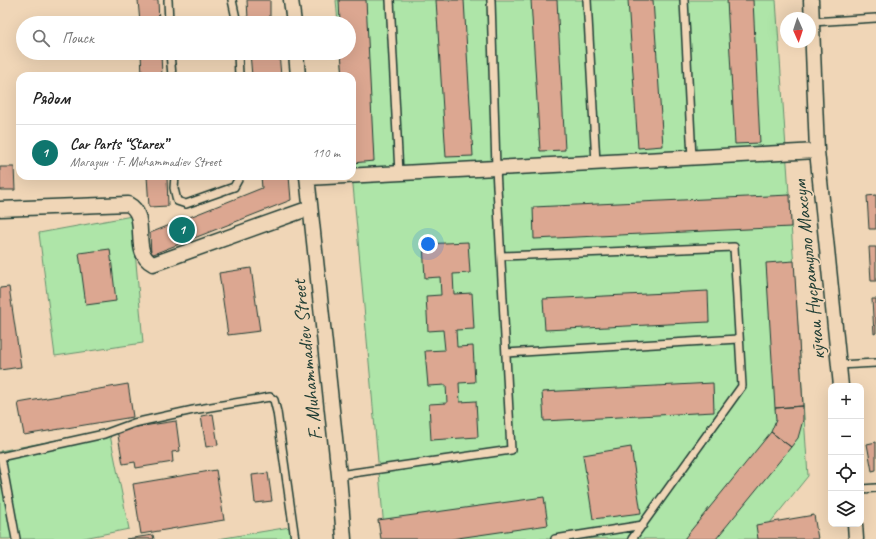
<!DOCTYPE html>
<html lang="ru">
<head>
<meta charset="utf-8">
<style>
  body { margin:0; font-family:Caveat,sans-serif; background:#f2f2f2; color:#222 }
  .controls { position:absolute; right:12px; bottom:12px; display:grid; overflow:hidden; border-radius:8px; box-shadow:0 4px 16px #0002 }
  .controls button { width:36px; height:36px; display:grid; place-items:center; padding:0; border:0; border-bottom:1px solid #e0e0e0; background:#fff; color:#222; font:20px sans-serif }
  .compass { position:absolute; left:780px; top:12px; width:36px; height:36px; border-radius:50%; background:#fff; box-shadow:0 4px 16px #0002; rotate:177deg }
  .you { position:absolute; left:428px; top:244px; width:14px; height:14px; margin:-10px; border:3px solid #fff; border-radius:50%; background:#1a73e8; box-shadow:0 0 0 6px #1a73e833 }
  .badge { display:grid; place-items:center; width:26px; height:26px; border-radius:50%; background:#0f766e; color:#fff; font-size:13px; font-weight:700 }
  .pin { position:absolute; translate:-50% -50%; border:2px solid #fff; box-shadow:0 1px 4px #0006 }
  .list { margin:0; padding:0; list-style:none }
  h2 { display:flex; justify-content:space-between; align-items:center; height:52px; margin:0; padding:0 16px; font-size:17px }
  h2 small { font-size:13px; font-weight:400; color:#767676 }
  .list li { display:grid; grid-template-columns:26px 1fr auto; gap:12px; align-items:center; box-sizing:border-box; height:56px; padding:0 16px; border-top:1px solid #e0e0e0 }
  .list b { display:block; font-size:15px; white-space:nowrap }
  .list p { margin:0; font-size:13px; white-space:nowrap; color:#767676 }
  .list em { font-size:13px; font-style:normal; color:#767676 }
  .icon { flex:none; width:22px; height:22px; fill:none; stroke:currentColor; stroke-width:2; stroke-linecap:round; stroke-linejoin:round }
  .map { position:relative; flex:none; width:876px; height:539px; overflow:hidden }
  .search { position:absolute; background:#fff; box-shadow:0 4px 16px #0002; left:16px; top:16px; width:340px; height:44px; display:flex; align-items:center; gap:10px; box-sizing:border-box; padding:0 14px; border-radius:22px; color:#767676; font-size:15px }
  .panel { position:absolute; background:#fff; box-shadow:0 4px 16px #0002; left:16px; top:72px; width:340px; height:108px; border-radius:12px }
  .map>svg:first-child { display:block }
  .green { fill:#aee5a8; stroke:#66916e }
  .building { fill:#dca791; stroke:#1f3d34 }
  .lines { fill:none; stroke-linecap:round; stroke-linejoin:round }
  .service-casing { stroke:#1f3d34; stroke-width:10 }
  .minor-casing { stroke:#1f3d34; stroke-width:17 }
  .service { stroke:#f0d6b7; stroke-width:7 }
  .minor { stroke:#f0d6b7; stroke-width:14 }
  .labels { text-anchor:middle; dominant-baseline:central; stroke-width:3.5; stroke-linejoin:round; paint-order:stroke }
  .street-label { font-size:20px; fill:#1f3d34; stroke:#f0d6b7 }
</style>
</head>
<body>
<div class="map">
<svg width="876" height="539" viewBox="0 0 876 539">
  <rect width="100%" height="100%" fill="#f0d6b7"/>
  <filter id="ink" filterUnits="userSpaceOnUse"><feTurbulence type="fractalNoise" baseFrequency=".025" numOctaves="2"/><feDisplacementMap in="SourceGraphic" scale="8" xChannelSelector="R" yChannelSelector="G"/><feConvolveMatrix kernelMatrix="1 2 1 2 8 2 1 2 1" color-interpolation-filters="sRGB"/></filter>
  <g filter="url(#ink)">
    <path class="green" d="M336,0H776L808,476L757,539H385L352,174V76H343L341,53H349V23H338Z
      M132,216L143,343L55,356L39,233Z
      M109,430L129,529L79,539H0V451Z
      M290,527L291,539H218Z"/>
    <path class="building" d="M138,0H158L159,23H140Z
      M247,0H270V19H248Z
      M339,0H366L374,161L352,163V76H343L341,53H349V23H340Z
      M436,0H464L473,156L446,157Z
      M531,0H557L565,150L540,151Z
      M628,0H653L663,146L638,148Z
      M727,0H753L760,143L735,144Z
      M141,53H161L162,76H142Z
      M250,53H279L281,76H252Z
      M0,167H14L15,190H0Z
      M147,176H167L168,206L149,207Z
      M261,176H289L291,200L151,255L150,233L262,188Z
      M790,195L791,227L534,239L533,207Z
      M876,195V229H869L867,196Z
      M468,242L470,273L453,274L454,294L472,293L474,329L456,330L457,347L473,346L475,382L459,383L460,402L476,401L478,437L431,440L429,404L447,403L446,385L428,386L425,351L445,350L443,330L428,331L426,296L441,295L440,277L425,278L423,244Z
      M869,247H876V281H871Z
      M110,249L116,301L86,305L79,253Z
      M794,261L803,406L775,408L766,263Z
      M251,268L260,331L228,335L219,273Z
      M9,287L21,367L0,370V288Z
      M708,291L709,322L545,330L543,299Z
      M872,299H876V333L874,334Z
      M713,383L714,412L544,421L542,392Z
      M128,384L133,417L24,435L18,403Z
      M803,406V420L798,438L791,447L771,432L776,420L775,408Z
      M213,414L218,445L206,447L201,416Z
      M176,421L180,451L172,452L173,462L136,468L135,462L123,464L117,430Z
      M771,432L791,447L716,539H684Z
      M876,442V470L872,471L867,444Z
      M631,447L641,513L593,519L583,455Z
      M216,470L224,520L141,534L133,484Z
      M268,473L272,501L255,503L252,475Z
      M544,497L548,525L451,539H381L378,520Z
      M814,515L818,539H758L756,525Z
      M153,535L154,539H126Z"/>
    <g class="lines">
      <defs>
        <path id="service" d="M168,0L169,23
          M232,0L237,23
          M390,0L399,173
          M587,0L596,163
          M684,0L692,158
          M812,22L876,18
          M283,23H294
          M170,53L172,76
          M238,53L239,76
          M175,176L174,188L177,201L186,204L234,187L240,176
          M501,256L734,247L742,386L632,539
          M506,353L738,339
          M839,365L876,363
          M0,457L104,434L134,423L193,410L270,397L274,400L277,412L295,539
          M1,457L16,539
          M339,475L511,450L496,168L491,0
          M861,489L876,488
          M555,539L643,525"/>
        <path id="minor" d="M291,0L294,23
          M811,0L817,151L841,386
          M296,53L298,76
          M307,176L339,475L344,539
          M307,178L817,151
          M0,209L128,204C151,216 129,252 153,264L310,208
          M855,524L856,539"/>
      </defs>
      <use href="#service" class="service-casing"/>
      <use href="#minor" class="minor-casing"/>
      <use href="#service" class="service"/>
      <use href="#minor" class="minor"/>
    </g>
  </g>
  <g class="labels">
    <g class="street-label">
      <text transform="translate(809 270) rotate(-96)">кӯчаи Нусратулло Махсум</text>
      <text transform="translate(307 360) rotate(-96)">F. Muhammadiev Street</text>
    </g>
  </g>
</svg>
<div class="controls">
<button>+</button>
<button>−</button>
<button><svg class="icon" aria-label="locate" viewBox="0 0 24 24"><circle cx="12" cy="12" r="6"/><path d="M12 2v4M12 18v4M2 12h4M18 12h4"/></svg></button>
<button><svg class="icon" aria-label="layers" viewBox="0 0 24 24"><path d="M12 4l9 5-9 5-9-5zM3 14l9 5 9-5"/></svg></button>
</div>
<svg class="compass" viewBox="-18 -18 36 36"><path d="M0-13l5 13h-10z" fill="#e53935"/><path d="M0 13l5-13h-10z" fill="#767676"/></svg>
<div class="you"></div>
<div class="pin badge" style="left:182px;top:230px">1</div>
<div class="search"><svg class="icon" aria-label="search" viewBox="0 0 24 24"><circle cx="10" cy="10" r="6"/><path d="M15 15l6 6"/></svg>Поиск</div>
<section class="panel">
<h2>Рядом<small></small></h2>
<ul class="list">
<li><span class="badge">1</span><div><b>Car Parts “Starex”</b><p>Магазин · F. Muhammadiev Street</p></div><em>110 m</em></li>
</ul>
</section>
</div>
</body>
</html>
